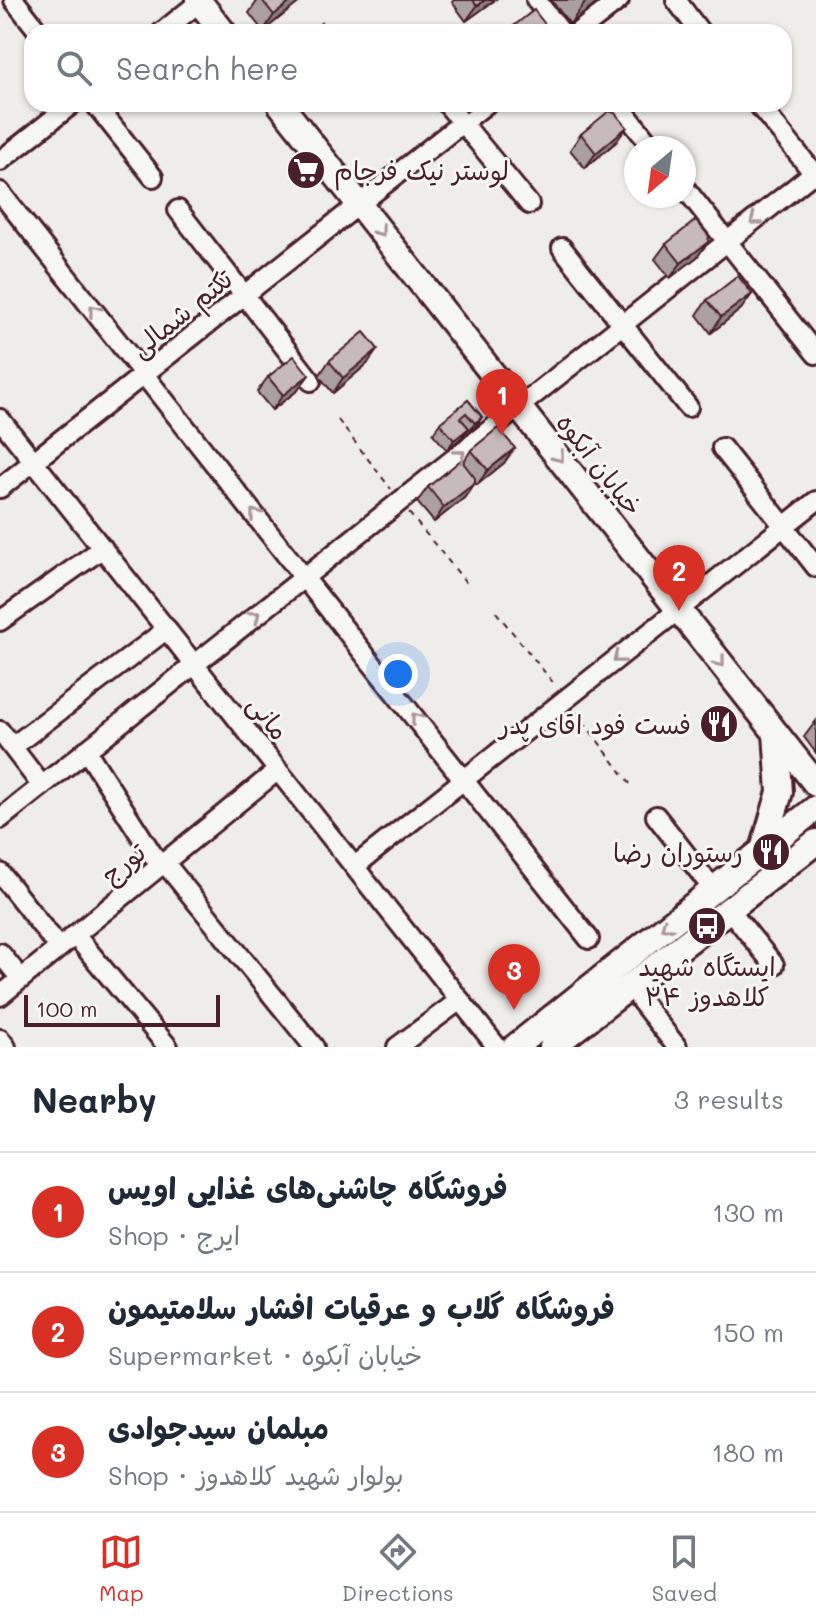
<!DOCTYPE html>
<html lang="en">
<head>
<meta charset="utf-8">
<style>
  body { margin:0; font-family:Mali,"Playpen Sans Arabic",sans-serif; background:#f2f2f3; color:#1f2937 }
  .compass { position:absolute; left:624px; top:136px; width:72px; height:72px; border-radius:50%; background:#fff; box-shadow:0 2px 6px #0004; rotate:209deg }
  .scale { position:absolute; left:24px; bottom:20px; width:196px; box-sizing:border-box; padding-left:8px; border:4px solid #4a1f2b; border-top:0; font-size:22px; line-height:28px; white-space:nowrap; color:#4a1f2b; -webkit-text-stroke:6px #f6f6f2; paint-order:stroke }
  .you { position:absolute; left:398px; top:674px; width:28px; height:28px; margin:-20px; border:6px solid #fff; border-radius:50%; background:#1a73e8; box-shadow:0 0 0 12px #1a73e833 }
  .badge { display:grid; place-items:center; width:52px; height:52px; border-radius:50%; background:#d93025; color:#fff; font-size:26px; font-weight:700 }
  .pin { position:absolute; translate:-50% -66px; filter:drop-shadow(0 2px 4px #0008) }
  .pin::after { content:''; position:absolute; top:42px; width:28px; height:24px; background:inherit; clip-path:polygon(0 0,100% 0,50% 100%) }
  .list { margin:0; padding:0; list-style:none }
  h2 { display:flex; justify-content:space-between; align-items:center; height:104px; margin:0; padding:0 32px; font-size:34px }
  h2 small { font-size:26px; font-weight:400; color:#747a83 }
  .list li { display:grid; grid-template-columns:52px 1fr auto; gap:24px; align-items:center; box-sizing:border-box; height:120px; padding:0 32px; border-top:2px solid #e0e1e3 }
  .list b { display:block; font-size:30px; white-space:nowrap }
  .list p { margin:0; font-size:26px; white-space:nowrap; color:#747a83 }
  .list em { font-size:26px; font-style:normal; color:#747a83 }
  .icon { flex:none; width:44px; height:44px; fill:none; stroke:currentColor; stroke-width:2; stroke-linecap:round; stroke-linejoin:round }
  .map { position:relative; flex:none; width:816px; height:1047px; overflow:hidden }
  .search { position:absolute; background:#fff; box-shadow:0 2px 6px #0004; left:24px; right:24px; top:24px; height:88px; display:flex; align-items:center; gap:20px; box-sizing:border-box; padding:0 28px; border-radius:24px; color:#747a83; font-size:30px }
  .sheet { height:464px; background:#fff }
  nav { display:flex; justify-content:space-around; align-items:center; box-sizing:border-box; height:112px; border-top:2px solid #e0e1e3; background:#fff; font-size:22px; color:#747a83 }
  nav a { display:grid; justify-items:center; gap:4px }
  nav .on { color:#d93025 }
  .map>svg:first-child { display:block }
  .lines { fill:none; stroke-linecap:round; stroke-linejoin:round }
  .minor-casing { stroke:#4a1f2b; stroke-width:24 }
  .major-casing { stroke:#4a1f2b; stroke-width:30 }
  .path { stroke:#4a1f2b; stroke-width:2; stroke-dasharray:6 6; stroke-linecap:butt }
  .minor { stroke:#f6f6f2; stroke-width:18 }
  .major { stroke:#f6f6f2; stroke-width:24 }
  .wall { fill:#aaa0a1; stroke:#4a1f2b; stroke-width:2 }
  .shaded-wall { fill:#8b8283; stroke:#4a1f2b; stroke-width:2 }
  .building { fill:#c6babb; stroke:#4a1f2b; stroke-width:2 }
  .oneway { stroke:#a99598 }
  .labels { text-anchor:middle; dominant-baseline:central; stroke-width:6; stroke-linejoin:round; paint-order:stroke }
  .poi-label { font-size:26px; fill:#4a1f2b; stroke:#f6f6f2; text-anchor:end }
  .street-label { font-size:26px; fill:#4a1f2b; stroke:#f6f6f2 }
</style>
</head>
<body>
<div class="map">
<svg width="816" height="1047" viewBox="0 0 816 1047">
  <rect width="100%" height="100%" fill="#efedea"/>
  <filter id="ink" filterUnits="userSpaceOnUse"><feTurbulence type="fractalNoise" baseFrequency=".0125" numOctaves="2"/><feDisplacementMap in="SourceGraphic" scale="16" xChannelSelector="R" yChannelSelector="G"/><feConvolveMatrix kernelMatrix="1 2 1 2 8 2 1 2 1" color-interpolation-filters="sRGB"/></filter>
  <g filter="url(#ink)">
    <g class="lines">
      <defs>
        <path id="minor" d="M14,0L39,32
          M536,0L561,32
          M676,0L700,32
          M162,32L202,0
          M578,32L619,0
          M95,104L153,177
          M447,104L529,204
          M618,104L653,148
          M758,104L816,176
          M0,161L72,104
          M684,187L816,354
          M0,192L589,939
          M178,210L311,381
          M562,248L688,407
          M0,419L497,1047
          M722,448L816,567
          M0,488L486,104
          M0,621L103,548
          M0,731L42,786
          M12,747L167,629
          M86,750L160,866
          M656,816L713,889
          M0,819L816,171
          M164,862L314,1047
          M355,866L816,501
          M0,873L59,948
          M729,909L774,965
          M75,935L168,1047
          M0,953L21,979
          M0,996L278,770
          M640,1000L677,1047
          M0,1039L6,1047
          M397,1047L460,1000"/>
        <path id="major" d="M198,0L223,32
          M280,104L816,784
          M763,850L780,792L776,733
          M515,1047L816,808
          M552,1047L816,842"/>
      </defs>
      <use href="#minor" class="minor-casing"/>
      <use href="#major" class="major-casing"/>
      <path class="path" d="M310,32L322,22
        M338,420L391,489
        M409,513L469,586
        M496,612L555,685
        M576,712L631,785"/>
      <use href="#minor" class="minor"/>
      <use href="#major" class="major"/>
    </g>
    <path class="wall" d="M258,0H302L263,31L249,13Z
      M454,0H495L466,21L452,2Z
      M551,0H601L570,24Z
      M460,104H476L466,112Z
      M581,134L616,142L585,168L570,150Z
      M708,242L697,257L670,278L655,259L666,244Z
      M752,294L741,309L711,333L697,315L707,300Z
      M329,361L367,364L333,393L319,376Z
      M268,377L298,390L272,410L257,392Z
      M468,400L482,417L475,427L468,433L466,432L461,438L447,450L433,434L440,423Z
      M471,450L504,463L477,485L475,483L464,498L434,522L417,502L428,487L463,463Z
      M816,721V753L804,737Z"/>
    <path class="shaded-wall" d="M293,0H302L263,31L274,15Z
      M485,0H495L466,21L477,6Z
      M587,0H601L570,24Z
      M627,127L616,142L585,168L596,153Z
      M708,242L697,257L670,278L681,263Z
      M752,294L741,309L711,333L721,317Z
      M378,349L367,364L333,393L343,378Z
      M309,375L298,390L272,410L283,395Z
      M482,417L475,427L468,433L475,423Z
      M469,428L461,438L447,450L454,440Z
      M515,448L504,463L477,485L488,470Z
      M475,483L464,498L434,522L444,507Z"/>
    <path class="building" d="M262,0H293L274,15Z
      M473,0H485L477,6Z
      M534,10L551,32H506Z
      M609,111L615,113L627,127L596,153L581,134Z
      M696,220L709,236L708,242L681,263L666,244Z
      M738,276L752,294L721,317L707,300Z
      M364,332L378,349L343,378L329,361Z
      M294,356L309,375L283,395L268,377Z
      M468,400L482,417L475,423L466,413L460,418L469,428L454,440L440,423Z
      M498,428L515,448L488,470L471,450Z
      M461,460L475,478V483L444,507L428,487Z"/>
    <defs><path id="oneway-chevron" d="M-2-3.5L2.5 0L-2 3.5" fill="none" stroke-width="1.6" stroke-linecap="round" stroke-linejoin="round" transform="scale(2)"/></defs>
    <g class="oneway">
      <use href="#oneway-chevron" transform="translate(755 220) rotate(141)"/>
      <use href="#oneway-chevron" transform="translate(380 231) rotate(52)"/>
      <use href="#oneway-chevron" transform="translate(94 310) rotate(-128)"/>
      <use href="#oneway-chevron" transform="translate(460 455) rotate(-38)"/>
      <use href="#oneway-chevron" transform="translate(559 457) rotate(52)"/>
      <use href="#oneway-chevron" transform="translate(255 514) rotate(-128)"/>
      <use href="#oneway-chevron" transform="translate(255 616) rotate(-38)"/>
      <use href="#oneway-chevron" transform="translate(618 658) rotate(142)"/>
      <use href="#oneway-chevron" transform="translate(720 662) rotate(52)"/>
      <use href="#oneway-chevron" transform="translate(416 718) rotate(-128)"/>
      <use href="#oneway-chevron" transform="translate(666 926) rotate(142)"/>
    </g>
  </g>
  <defs>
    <symbol id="supermarket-disc" viewBox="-11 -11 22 22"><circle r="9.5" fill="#4a1f2b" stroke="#f6f6f2"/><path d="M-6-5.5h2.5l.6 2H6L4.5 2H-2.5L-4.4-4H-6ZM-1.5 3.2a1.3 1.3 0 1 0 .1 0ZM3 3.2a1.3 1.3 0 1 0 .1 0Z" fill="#fff"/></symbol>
    <symbol id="restaurant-disc" viewBox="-11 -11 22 22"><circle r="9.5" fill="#4a1f2b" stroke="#f6f6f2"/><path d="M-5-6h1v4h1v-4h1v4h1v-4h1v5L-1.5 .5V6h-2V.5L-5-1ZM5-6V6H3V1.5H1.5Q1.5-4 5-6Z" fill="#fff"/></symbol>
    <symbol id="bus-disc" viewBox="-11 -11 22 22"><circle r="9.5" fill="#4a1f2b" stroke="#f6f6f2"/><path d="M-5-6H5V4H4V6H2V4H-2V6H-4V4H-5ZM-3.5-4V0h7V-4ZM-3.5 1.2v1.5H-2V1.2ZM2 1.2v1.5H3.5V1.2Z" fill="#fff"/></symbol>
  </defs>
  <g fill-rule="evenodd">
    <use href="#supermarket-disc" x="284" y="148" width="44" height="44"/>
    <use href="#restaurant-disc" x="697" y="702" width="44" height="44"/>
    <use href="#restaurant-disc" x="749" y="830" width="44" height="44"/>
    <use href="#bus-disc" x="685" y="904" width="44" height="44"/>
  </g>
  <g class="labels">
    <g class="poi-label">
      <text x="334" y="170" text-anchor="start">لوستر نیک فرجام</text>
      <text x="691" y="724">فست فود اقای پدر</text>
      <text x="743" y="852">رستوران رضا</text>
      <text x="707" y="966" text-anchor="middle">ایستگاه شهید<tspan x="707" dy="30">کلاهدوز ۲۴</tspan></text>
    </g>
    <g class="street-label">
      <text transform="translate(181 313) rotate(-39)">تکتم شمالی</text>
      <text transform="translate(600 464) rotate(52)">خیابان آبکوه</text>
      <text transform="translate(269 717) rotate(52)">مانی</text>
      <text transform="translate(123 863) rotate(-39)">تورج</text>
    </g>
  </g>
</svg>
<svg class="compass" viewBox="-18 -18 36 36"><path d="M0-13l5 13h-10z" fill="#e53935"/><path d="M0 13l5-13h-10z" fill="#747a83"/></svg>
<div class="scale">100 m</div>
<div class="you"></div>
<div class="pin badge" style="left:502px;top:435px">1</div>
<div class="pin badge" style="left:679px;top:611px">2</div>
<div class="pin badge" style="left:514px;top:1010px">3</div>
<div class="search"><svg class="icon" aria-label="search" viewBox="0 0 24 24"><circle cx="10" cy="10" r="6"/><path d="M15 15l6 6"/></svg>Search here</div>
</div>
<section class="sheet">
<h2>Nearby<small>3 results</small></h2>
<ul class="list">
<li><span class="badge">1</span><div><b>فروشگاه چاشنی‌های غذایی اویس</b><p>Shop · ایرج</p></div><em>130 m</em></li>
<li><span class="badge">2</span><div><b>فروشگاه گلاب و عرقیات افشار سلامتیمون</b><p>Supermarket · خیابان آبکوه</p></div><em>150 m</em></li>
<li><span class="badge">3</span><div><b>مبلمان سیدجوادی</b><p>Shop · بولوار شهید کلاهدوز</p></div><em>180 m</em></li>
</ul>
</section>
<nav>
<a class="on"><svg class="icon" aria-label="map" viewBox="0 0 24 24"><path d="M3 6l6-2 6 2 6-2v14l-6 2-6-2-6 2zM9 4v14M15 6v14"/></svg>Map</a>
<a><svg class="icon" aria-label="directions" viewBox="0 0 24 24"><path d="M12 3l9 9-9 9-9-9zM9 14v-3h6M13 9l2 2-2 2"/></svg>Directions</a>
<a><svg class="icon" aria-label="saved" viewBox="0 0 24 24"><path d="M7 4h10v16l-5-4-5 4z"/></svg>Saved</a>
</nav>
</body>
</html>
